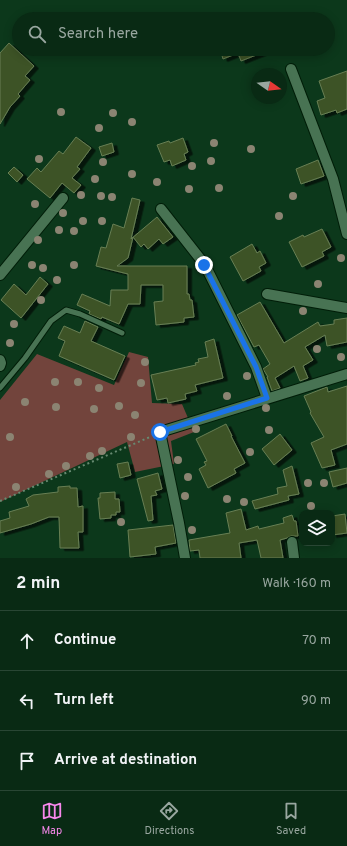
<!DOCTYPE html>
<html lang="en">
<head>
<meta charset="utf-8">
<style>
	body { margin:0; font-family:Overpass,sans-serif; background:#12321d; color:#f1f3f6 }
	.controls { position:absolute; right:12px; bottom:12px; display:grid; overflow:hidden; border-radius:8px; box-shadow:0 2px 10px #0003 }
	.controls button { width:36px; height:36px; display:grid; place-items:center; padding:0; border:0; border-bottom:1px solid #294634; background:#092a14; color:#f1f3f6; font:20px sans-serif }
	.compass { position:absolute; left:251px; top:68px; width:36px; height:36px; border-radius:50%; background:#092a14; box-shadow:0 2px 10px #0003; rotate:104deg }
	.stop { position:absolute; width:12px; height:12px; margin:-9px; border:3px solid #1a73e8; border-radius:50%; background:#fff }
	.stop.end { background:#1a73e8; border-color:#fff; box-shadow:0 1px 4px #0008 }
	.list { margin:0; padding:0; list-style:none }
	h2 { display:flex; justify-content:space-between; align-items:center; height:52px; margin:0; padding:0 16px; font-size:17px }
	h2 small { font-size:13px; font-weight:400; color:#99a7a0 }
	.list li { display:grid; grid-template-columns:26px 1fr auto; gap:12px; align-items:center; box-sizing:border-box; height:60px; padding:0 16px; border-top:1px solid #294634 }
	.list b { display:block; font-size:15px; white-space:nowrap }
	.list em { font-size:13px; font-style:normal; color:#99a7a0 }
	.icon { flex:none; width:22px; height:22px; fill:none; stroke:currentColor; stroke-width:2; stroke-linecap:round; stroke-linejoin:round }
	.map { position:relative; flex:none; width:347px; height:558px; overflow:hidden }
	.search { position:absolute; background:#092a14; box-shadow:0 2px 10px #0003; left:12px; right:12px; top:12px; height:44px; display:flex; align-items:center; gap:10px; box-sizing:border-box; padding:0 14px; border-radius:22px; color:#99a7a0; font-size:15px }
	.sheet { height:232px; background:#092a14 }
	nav { display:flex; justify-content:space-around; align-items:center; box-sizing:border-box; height:56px; border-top:1px solid #294634; background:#092a14; font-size:11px; color:#99a7a0 }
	nav a { display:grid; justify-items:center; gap:2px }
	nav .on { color:#f788ec }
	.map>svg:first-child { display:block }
	.green { fill:#72443c }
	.building { fill:#3c5228; stroke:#687f53; filter:url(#shadow) }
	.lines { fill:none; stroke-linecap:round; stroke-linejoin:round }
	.service-casing { stroke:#001d08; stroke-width:7 }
	.minor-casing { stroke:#001d08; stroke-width:12 }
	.path { stroke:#678a71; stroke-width:2; stroke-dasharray:2 3; stroke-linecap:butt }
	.service { stroke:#487353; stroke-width:5 }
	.minor { stroke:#487353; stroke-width:10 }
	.tree { fill:#8b8472 }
	.route { stroke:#1a73e8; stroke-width:5 }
</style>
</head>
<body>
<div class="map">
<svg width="347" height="558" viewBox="0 0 347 558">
	<defs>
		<filter id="shadow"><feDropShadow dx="4.5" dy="2.5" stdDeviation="0" flood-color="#0009"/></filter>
	</defs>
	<rect width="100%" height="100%" fill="#0c381b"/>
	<path class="green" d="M 129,352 L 148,357 L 152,403 L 182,404 L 194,432 L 171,441 L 174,464 L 135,472 L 127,442 L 0,502 L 0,400 L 37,354 L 114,385 Z"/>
	<path class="building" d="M 9,43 L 34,66 L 25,76 L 30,80 L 18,94 L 20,96 L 10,107 L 0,124 L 0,53 Z
		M 220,49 L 269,49 L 269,50 L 241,61 L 238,53 L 223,59 Z
		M 347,71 L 347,109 L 337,113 L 336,110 L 321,115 L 317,101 L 325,98 L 319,81 Z
		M 76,137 L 91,148 L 77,167 L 80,169 L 72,178 L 81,185 L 74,193 L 62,183 L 50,198 L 27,179 L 37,168 L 41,172 L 59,151 L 63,154 Z
		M 183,138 L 188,152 L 184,154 L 186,160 L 172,166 L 170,160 L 164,162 L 157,145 L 169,141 L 170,143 Z
		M 112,143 L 114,152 L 102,156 L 99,147 Z
		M 318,160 L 324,176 L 301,184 L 296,169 Z
		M 14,167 L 23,175 L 17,182 L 8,173 Z
		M 132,198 L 140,200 L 131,239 L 157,217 L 173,237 L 163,244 L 159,239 L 148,249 L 144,244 L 141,247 L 133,237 L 128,258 L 117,266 L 187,266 L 187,294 L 189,294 L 190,300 L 192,300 L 194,317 L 184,318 L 184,322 L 156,325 L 154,302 L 163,301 L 163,285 L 141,285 L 140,304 L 128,304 L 119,324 L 102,317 L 101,319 L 89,314 L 90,311 L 77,305 L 82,294 L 110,306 L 111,290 L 128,290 L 128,274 L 96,266 L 101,247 L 106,248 L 113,224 L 124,228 Z
		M 322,229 L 331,247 L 322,252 L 324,256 L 302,267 L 289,242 L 303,235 L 304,237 Z
		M 252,244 L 257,253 L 260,251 L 266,263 L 259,267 L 261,271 L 243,281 L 230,257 Z
		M 40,277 L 48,284 L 21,318 L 1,300 L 14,284 L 26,295 Z
		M 260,302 L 284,343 L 318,322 L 320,326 L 334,324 L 334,320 L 347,318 L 347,342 L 327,346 L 325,335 L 305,347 L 313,360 L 303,366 L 308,378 L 300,381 L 294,366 L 275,378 L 280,388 L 272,391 L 267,377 L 268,377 L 263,369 L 270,364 L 259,345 L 254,347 L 237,315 Z
		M 85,321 L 98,327 L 91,341 L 125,356 L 114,380 L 59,356 L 65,341 L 58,338 L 64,326 L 80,333 Z
		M 214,339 L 223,378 L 195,385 L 197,391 L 185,394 L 186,399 L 168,403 L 167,398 L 157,400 L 151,375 L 196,365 L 195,363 L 199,362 L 198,359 L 208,357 L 205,342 Z
		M 347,386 L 347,444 L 331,450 L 335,465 L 322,468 L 311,443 L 324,437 L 310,413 L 311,412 L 304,396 L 327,387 L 328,392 Z
		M 226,424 L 232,436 L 231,436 L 245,463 L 234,469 L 236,473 L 208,488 L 199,469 L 206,465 L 204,462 L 207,461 L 196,439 Z
		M 280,434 L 292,450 L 274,465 L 262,449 Z
		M 128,462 L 131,475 L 120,478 L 117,464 Z
		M 292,466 L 299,494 L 288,496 L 289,500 L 255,509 L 252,501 L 278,494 L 277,488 L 287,486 L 283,470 Z
		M 347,468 L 347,483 L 333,487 L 329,472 Z
		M 158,473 L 162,489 L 155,491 L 157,495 L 151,496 L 153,520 L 148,521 L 137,479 Z
		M 70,486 L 70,488 L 77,488 L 78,507 L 83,506 L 83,532 L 78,532 L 79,548 L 60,548 L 59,517 L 49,517 L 31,524 L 0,533 L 0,521 L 10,518 L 9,512 L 29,506 L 26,499 L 33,495 L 58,492 L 58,487 Z
		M 115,492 L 115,499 L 119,499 L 120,512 L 116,512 L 116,515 L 111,515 L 111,518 L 100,519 L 98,498 L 100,498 L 100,493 Z
		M 241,509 L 246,530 L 258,526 L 259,529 L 284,523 L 283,518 L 292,515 L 294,521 L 296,521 L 298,536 L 291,536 L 287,538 L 280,540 L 283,558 L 261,558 L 257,540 L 239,543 L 241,558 L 200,558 L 199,550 L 190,551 L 189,540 L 230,533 L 226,513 Z
		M 345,514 L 347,533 L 332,535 L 332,516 Z
		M 173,525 L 176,543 L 155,547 L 156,554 L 130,557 L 128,530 Z"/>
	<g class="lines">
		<g class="service-casing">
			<path id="service" d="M 0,388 L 25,358 L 51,321 L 66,310 L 80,314 L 122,333"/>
		</g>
		<g class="minor-casing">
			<path id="minor" d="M 291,69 L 333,179 L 347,234
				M 161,209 L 205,265 L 256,367 L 267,398
				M 0,275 L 63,198
				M 267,294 L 347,308
				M 0,360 L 1,363 L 0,366
				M 292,542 L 294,558
				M 185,558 L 179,523 L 160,432 L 347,374"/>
		</g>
		<path class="path" d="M 0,501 L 150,437"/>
		<use href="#service" class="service"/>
		<use href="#minor" class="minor"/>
	</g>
	<g class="tree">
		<circle cx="61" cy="112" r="4"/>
		<circle cx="113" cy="113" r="4"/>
		<circle cx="132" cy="122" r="4"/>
		<circle cx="99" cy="128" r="4"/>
		<circle cx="214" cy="143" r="4"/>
		<circle cx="251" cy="149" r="4"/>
		<circle cx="39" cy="159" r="4"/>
		<circle cx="211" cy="161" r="4"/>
		<circle cx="103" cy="162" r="4"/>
		<circle cx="192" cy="166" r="4"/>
		<circle cx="132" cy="174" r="4"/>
		<circle cx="95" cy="179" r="4"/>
		<circle cx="157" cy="182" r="4"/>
		<circle cx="219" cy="188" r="4"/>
		<circle cx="189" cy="189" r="4"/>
		<circle cx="81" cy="195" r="4"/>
		<circle cx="101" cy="196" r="4"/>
		<circle cx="293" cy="196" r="4"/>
		<circle cx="112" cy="197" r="4"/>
		<circle cx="35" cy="204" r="4"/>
		<circle cx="63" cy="213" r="4"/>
		<circle cx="279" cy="216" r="4"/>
		<circle cx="83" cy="221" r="4"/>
		<circle cx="102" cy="221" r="4"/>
		<circle cx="59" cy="230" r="4"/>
		<circle cx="74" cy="231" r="4"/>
		<circle cx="38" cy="240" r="4"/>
		<circle cx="341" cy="258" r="4"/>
		<circle cx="32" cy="265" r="4"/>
		<circle cx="74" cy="265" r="4"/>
		<circle cx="43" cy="268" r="4"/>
		<circle cx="57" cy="280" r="4"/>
		<circle cx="318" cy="284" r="4"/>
		<circle cx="41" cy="300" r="4"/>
		<circle cx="303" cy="311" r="4"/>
		<circle cx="14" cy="324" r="4"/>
		<circle cx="10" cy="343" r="4"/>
		<circle cx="317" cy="349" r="4"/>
		<circle cx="341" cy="357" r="4"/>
		<circle cx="145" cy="362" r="4"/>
		<circle cx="247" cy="376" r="4"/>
		<circle cx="55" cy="382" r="4"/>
		<circle cx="78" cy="382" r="4"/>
		<circle cx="141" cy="383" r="4"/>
		<circle cx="99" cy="388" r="4"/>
		<circle cx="227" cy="396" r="4"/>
		<circle cx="25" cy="402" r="4"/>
		<circle cx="119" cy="406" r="4"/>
		<circle cx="56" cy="407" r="4"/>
		<circle cx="266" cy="408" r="4"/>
		<circle cx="94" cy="409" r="4"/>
		<circle cx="135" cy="415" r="4"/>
		<circle cx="196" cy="429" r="4"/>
		<circle cx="269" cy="430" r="4"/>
		<circle cx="10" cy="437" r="4"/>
		<circle cx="131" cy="437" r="4"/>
		<circle cx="102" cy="451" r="4"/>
		<circle cx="250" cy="452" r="4"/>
		<circle cx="90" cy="456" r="4"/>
		<circle cx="178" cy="460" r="4"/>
		<circle cx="66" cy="466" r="4"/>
		<circle cx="49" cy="474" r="4"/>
		<circle cx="188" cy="477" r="4"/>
		<circle cx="308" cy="483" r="4"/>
		<circle cx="324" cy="483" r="4"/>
		<circle cx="16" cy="487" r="4"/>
		<circle cx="185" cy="496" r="4"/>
		<circle cx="227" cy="499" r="4"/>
		<circle cx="244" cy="502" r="4"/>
		<circle cx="311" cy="506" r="4"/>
		<circle cx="121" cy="522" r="4"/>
		<circle cx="192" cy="530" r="4"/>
	</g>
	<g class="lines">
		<path class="route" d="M 160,432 L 267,398 L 256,367 L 204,265"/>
	</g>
</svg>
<div class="controls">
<button><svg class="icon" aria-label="layers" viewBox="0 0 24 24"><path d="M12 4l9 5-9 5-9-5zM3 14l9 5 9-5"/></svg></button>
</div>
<svg class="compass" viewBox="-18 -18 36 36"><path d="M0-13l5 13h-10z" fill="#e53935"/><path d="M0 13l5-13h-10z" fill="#99a7a0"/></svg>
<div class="stop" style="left:160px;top:432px"></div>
<div class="stop end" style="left:204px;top:265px"></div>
<div class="search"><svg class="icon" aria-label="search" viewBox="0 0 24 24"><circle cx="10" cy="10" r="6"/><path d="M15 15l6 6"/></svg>Search here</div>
</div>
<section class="sheet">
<h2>2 min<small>Walk · 160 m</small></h2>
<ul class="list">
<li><svg class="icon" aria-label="ahead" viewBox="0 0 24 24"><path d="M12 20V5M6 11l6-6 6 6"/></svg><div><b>Continue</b></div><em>70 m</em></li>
<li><svg class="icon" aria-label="left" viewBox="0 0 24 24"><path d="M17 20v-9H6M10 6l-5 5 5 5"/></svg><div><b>Turn left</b></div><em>90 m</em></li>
<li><svg class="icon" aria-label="arrive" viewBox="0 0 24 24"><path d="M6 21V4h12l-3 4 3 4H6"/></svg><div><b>Arrive at destination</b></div></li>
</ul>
</section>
<nav>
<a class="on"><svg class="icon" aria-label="map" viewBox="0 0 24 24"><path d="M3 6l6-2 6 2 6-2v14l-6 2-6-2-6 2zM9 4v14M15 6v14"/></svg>Map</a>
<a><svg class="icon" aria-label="directions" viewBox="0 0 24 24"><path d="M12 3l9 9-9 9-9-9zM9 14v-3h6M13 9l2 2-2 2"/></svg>Directions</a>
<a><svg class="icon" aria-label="saved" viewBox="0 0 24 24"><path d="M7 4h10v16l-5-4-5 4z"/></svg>Saved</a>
</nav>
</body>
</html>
